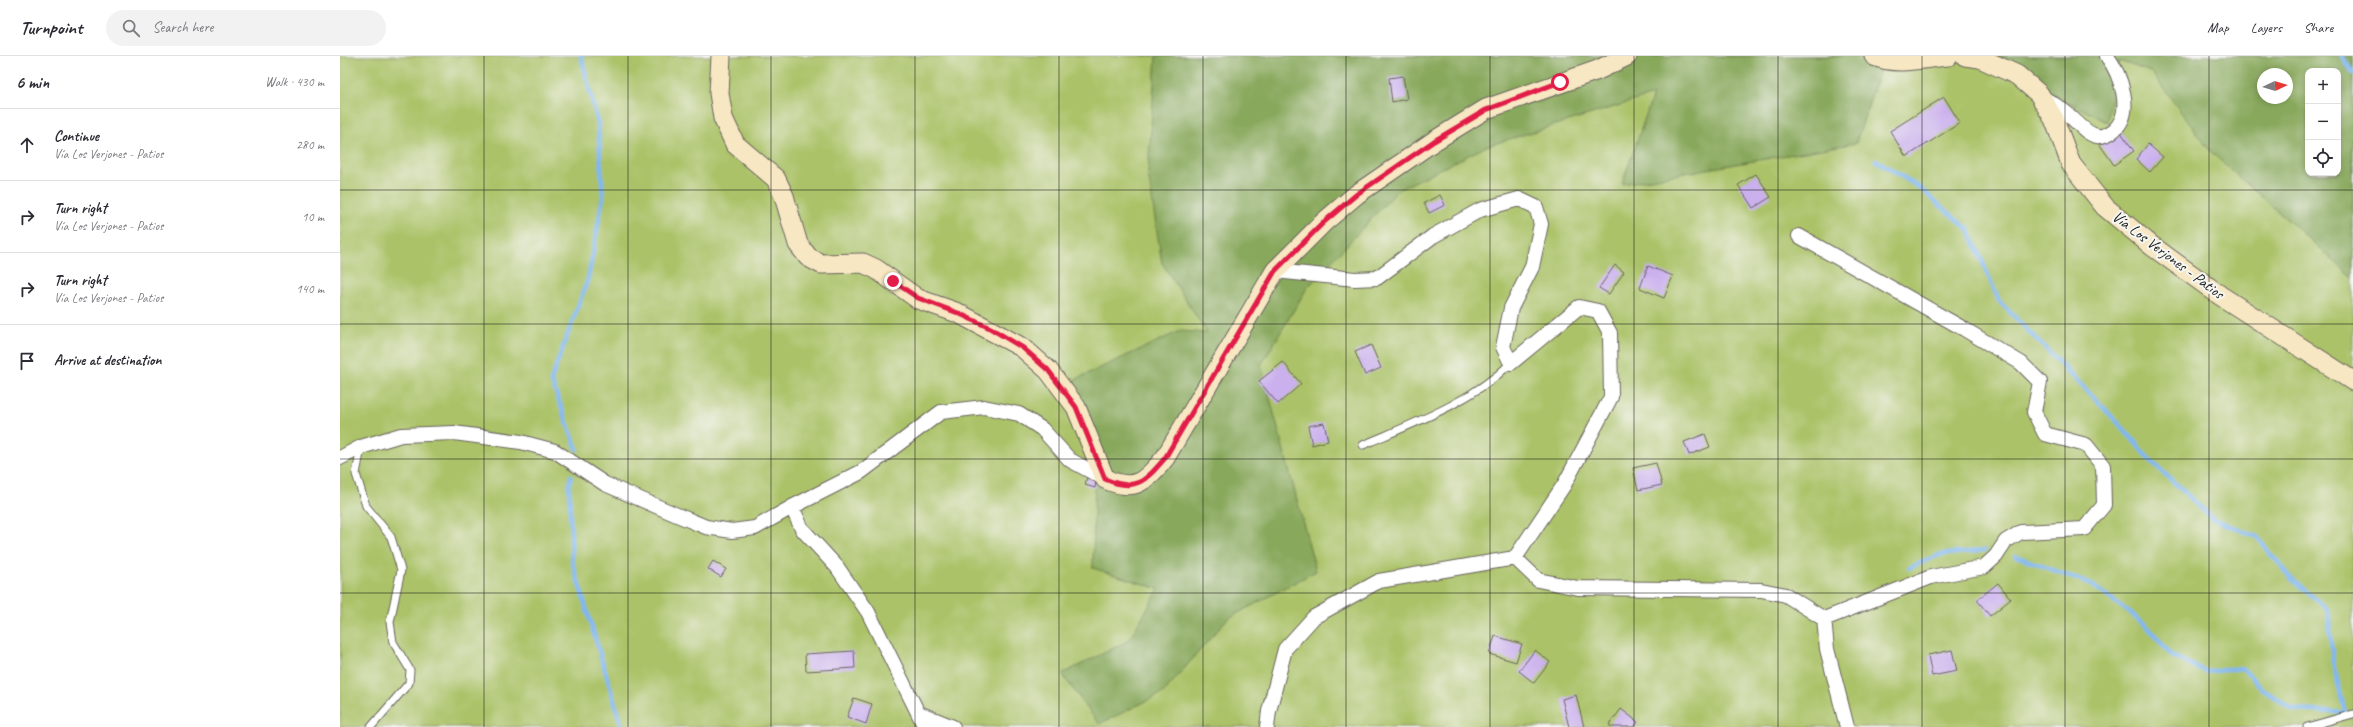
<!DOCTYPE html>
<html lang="en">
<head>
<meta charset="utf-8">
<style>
	body { margin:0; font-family:Caveat,sans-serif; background:#f2f2f3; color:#2b2b33 }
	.controls { position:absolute; right:12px; top:12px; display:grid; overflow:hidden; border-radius:8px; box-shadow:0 2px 6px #0003 }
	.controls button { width:36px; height:36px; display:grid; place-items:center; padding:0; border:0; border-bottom:1px solid #e1e1e2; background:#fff; color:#2b2b33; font:20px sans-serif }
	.compass { position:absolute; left:1917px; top:12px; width:36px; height:36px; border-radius:50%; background:#fff; box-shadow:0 2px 6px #0003; rotate:86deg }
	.stop { position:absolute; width:12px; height:12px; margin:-9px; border:3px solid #e11d48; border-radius:50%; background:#fff }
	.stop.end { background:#e11d48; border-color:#fff; box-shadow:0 1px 4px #0008 }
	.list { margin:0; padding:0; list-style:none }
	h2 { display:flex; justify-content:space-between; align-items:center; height:52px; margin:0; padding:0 16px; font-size:17px }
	h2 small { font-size:13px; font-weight:400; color:#7c7c81 }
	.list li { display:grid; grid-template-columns:26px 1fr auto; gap:12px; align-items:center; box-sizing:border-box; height:72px; padding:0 16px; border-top:1px solid #e1e1e2 }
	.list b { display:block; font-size:15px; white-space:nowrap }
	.list p { margin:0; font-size:13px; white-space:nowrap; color:#7c7c81 }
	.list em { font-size:13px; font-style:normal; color:#7c7c81 }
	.icon { flex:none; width:22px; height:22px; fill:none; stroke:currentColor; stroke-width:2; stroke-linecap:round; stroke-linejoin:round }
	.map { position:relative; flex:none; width:2013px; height:671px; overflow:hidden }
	header { display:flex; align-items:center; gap:24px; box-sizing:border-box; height:56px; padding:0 20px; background:#fff; border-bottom:1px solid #e1e1e2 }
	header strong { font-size:19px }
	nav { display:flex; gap:22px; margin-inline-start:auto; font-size:14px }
	.search { width:280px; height:36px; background:#f2f2f3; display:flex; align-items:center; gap:10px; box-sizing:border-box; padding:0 14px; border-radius:22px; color:#7c7c81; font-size:15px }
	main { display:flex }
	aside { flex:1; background:#fff }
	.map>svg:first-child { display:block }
	.green { fill:#abc267; stroke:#646f42; fill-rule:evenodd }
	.forest { fill:#88a85c; stroke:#52623c; fill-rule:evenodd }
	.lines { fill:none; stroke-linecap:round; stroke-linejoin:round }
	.stream { stroke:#80b7f0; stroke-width:4.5 }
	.building { fill:#cbb0ee }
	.lane-casing { stroke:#68635d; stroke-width:9 }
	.street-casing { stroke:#68635d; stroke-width:16 }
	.secondary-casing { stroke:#68635d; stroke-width:21 }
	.lane { stroke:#fff; stroke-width:7 }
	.street { stroke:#fff; stroke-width:14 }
	.secondary { stroke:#f7e8c3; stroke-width:19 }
	.route { stroke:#e11d48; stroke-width:5 }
	.grid { fill:none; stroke:#1c1c1c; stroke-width:1; stroke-opacity:0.55 }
	.labels { text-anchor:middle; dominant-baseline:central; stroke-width:4; stroke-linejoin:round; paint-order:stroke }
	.street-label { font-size:16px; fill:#1c1c1c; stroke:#f6f6f2 }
</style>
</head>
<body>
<header>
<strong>Turnpoint</strong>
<div class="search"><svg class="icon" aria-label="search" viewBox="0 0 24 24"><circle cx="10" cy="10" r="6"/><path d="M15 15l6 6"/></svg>Search here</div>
<nav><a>Map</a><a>Layers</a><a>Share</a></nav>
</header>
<main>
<aside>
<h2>6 min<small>Walk · 430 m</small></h2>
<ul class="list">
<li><svg class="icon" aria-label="ahead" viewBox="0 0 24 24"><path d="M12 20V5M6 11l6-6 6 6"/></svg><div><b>Continue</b><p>Vía Los Verjones - Patios</p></div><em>280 m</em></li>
<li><svg class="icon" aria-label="right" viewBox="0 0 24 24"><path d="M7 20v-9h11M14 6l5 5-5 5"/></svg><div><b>Turn right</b><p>Vía Los Verjones - Patios</p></div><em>10 m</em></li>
<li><svg class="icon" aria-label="right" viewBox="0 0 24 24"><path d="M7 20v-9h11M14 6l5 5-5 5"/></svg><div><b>Turn right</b><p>Vía Los Verjones - Patios</p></div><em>140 m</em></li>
<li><svg class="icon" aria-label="arrive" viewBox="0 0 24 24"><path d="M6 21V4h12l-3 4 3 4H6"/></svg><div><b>Arrive at destination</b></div></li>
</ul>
</aside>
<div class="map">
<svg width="2013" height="671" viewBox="0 0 2013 671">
	<rect width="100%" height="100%" fill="#f6f6f2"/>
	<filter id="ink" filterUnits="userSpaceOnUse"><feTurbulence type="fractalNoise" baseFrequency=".025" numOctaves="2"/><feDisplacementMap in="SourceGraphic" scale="8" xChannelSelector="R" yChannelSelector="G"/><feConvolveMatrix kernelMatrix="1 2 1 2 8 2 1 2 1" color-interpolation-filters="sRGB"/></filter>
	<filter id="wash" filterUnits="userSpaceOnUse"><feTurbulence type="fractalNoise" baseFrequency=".012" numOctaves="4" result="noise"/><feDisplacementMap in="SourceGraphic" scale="16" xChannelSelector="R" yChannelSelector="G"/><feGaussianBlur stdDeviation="0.9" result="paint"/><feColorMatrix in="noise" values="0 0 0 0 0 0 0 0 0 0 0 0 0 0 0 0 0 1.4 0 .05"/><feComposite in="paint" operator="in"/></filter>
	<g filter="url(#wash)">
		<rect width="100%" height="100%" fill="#f5e7d6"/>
		<path class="green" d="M 0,0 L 2013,0 L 2013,671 L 0,671 ZM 1968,15 L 1998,15 L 1998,117 L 1968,117 ZM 1923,18 L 1947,18 L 1947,42 L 1923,42 Z"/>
		<path class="forest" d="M 816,0 L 1608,0 L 1543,4 L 1516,87 L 1282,128 L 1313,39 L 1147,90 L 1058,134 L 967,232 L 921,309 L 976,515 L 887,563 L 823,637 L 759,668 L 722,618 L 788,585 L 819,533 L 753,512 L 755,413 L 734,324 L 840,275 L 867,277 L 822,207 L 808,117 Z
			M 1625,0 L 2013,0 L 2013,222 L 1871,96 L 1811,16 L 1779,5 L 1767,66 L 1677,19 ZM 1968,15 L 1998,15 L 1998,117 L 1968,117 ZM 1923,18 L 1947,18 L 1947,42 L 1923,42 Z"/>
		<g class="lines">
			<path class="stream" d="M 2002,0 L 2013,17
				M 1536,104 L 1580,132 L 1629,174 L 1659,245 L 1785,374 L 1807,401 L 1873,463 L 1917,481 L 1954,525 L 1988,554 L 1993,607 L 2005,656
				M 237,393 L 211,324 L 248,223 L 263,141 L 258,68 L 241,0
				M 231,420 L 229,431 L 232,505 L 282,671
				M 1676,500 L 1752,529 L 1806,569 L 1832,600 L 1867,616 L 1902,612 L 1925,635 L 1954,654 L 2008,657
				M 1569,512 L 1599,499 L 1645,494"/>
		</g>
		<g id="blocks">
			<path class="building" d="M 1063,20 L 1067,43 L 1052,46 L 1049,22 Z
				M 1604,41 L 1620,67 L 1566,101 L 1550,75 Z
				M 1778,72 L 1794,95 L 1774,109 L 1758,86 Z
				M 1808,88 L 1823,101 L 1810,116 L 1796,103 Z
				M 1416,118 L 1431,141 L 1413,152 L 1398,129 Z
				M 1100,139 L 1105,149 L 1089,157 L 1084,147 Z
				M 1275,209 L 1284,216 L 1269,238 L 1259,232 Z
				M 1308,210 L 1333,220 L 1324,242 L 1300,232 Z
				M 1031,289 L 1041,312 L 1025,319 L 1015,296 Z
				M 943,306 L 961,328 L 938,348 L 919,325 Z
				M 984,367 L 988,385 L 972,389 L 968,370 Z
				M 1365,378 L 1370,391 L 1349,399 L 1344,386 Z
				M 1316,407 L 1322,429 L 1298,434 L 1293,412 Z
				M 747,421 L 756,423 L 755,432 L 745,429 Z
				M 373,505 L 386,513 L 381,521 L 368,513 Z
				M 1658,527 L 1671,543 L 1650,560 L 1637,544 Z
				M 1155,580 L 1182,588 L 1176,606 L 1149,598 Z
				M 1195,594 L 1210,606 L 1194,627 L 1179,615 Z
				M 1612,594 L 1617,615 L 1592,620 L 1588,599 Z
				M 514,595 L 515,612 L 466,615 L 465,598 Z
				M 1236,639 L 1244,671 L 1229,671 L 1222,643 Z
				M 514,642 L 532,648 L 526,668 L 507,661 Z
				M 1281,653 L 1298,666 L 1294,671 L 1271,671 L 1269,669 Z"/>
		</g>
	</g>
	<g filter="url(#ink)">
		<use href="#blocks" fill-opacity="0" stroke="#68635d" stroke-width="1"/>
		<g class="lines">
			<g class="lane-casing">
				<path id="lane" d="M 1023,389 C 1074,367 1130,347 1171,307
					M 21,392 L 16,418 L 26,450 L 51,481 L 61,514 L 50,566 L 53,586 L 70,614 L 69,627 L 31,671
					M 1967,671 L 2013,658"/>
			</g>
			<g class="street-casing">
				<path id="street" d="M 1702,41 C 1710,46 1718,50 1725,56 C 1735,63 1745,78 1757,80 C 1763,81 1770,77 1774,74 C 1795,56 1780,18 1767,0
					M 1459,180 L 1624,273 L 1681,307 L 1700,326 L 1694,356 L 1705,378 L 1746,389 L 1763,410 L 1764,449 L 1744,473 L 1681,476 L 1666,485 L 1656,500 L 1644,511 L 1591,521 L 1484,563
					M 0,402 L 21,391 L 61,379 L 114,377 L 181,386 L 215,395 L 265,428 L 337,459 L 366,471 L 392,475 L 415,472 L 452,451 L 521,416 L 601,356 L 644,351 L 679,358 L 702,373 L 730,404 L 765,423
					M 452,451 L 462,473 L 497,511 L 528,556 L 585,671
					M 1175,502 L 1198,524 L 1238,532 L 1421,534 L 1446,539 L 1484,563
					M 1484,563 L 1487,593 L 1507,671
					M 581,658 L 613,671
					M 927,671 L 929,655 L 945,593 L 974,561 L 1039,525 L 1175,502 L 1224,429 L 1271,341 L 1270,277 L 1258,255 L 1239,251 L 1171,307 L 1163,291 L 1171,252 L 1192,211 L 1201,168 L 1196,151 L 1179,143 L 1140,154 L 1093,180 L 1037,222 L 1015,223 L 935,215"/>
			</g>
			<g class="secondary-casing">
				<path id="secondary" d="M 381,0 L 379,37 L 383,62 L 395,88 L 436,123 L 444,140 L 458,188 L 468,201 L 481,208 L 523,207 L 536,213 L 578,243 L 618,257 L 683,292 L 708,314 L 736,351 L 765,423 C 796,437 806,424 825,402 L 935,215 L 984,166 L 1017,138 L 1094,85 L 1146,53 L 1258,14 L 1287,0
					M 1534,0 C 1557,10 1584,2 1608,0
					M 1625,0 L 1640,2 L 1677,19 L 1699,38 L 1714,63 L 1731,108 L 1765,151 L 1812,190 L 1881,240 L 2013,325"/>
			</g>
			<use href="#lane" class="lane"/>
			<use href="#street" class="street"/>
			<use href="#secondary" class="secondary"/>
		</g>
	</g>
	<g class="lines" filter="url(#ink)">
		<path class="route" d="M 553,225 L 578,242 L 618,257 L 650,272 L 683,292 L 708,314 L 736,351 L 765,423 C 796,437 806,424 825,402 L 935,215 L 984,166 L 1017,138 L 1094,85 L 1146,54 L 1220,26"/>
	</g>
	<path class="grid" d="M 144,0 L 144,671M 288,0 L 288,671M 431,0 L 431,671M 575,0 L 575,671M 719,0 L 719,671M 863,0 L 863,671M 1006,0 L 1006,671M 1150,0 L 1150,671M 1294,0 L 1294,671M 1438,0 L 1438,671M 1582,0 L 1582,671M 1725,0 L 1725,671M 1869,0 L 1869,671M 0,134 L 2013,134M 0,268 L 2013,268M 0,403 L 2013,403M 0,537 L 2013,537"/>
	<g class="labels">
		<g class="street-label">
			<text transform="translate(1828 199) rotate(37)">Vía Los Verjones - Patios</text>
		</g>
	</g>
</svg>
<div class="controls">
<button>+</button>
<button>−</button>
<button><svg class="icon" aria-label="locate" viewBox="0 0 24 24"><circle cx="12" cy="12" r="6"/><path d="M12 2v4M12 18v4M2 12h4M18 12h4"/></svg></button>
</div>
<svg class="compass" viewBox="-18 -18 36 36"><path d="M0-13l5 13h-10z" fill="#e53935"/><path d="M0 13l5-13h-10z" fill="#7c7c81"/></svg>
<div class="stop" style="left:1220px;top:26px"></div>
<div class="stop end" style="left:553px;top:225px"></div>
</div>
</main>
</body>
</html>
